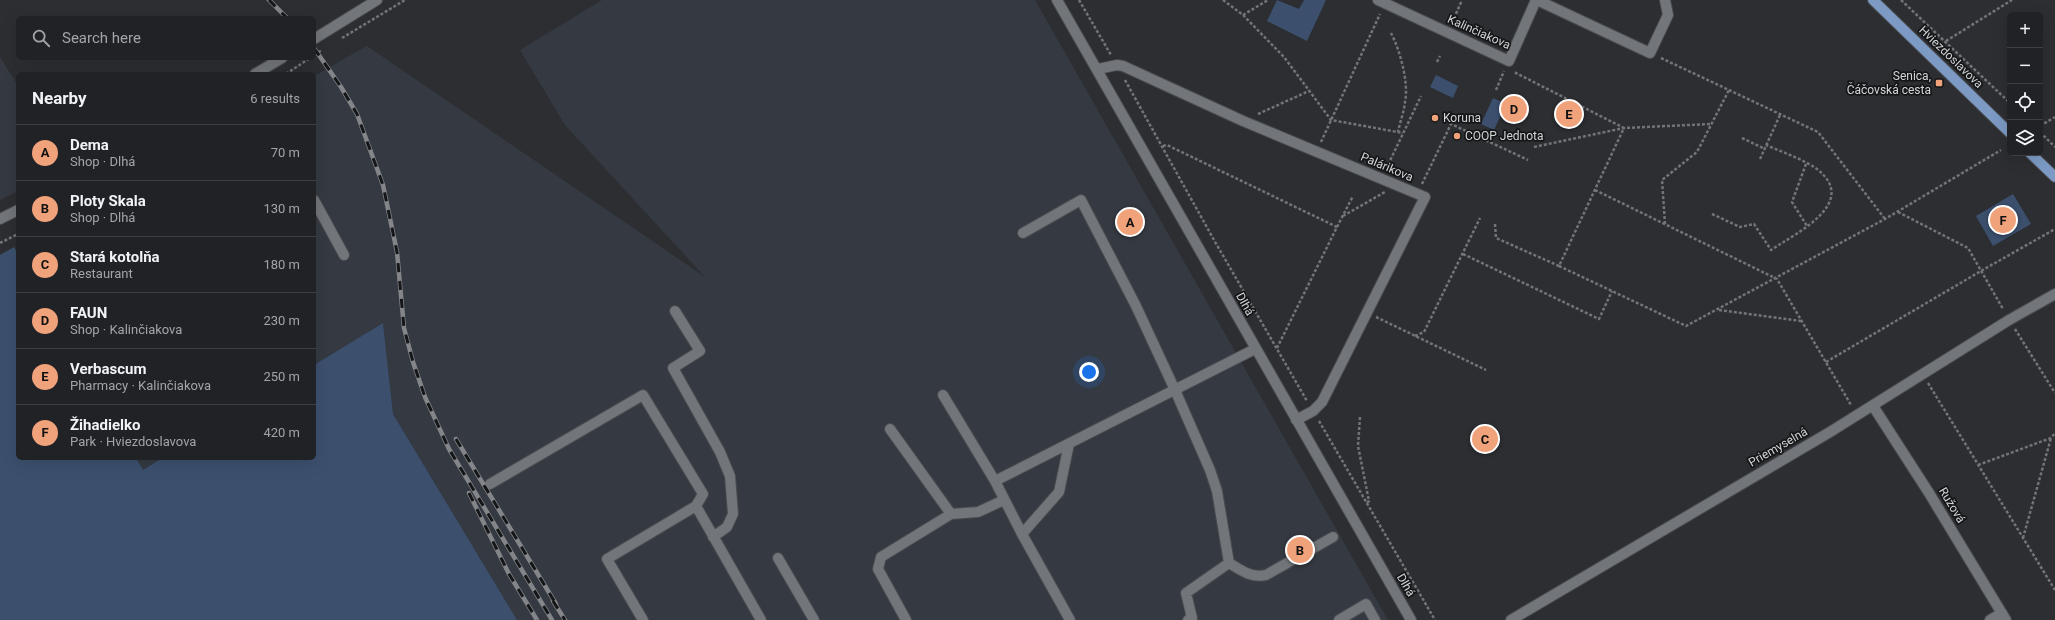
<!DOCTYPE html>
<html lang="en">
<head>
<meta charset="utf-8">
<style>
	body { margin:0; font-family:Roboto,sans-serif; background:#292a2e; color:#f1f3f6 }
	.controls { position:absolute; right:12px; top:12px; display:grid; overflow:hidden; border-radius:6px; box-shadow:0 4px 16px #0002 }
	.controls button { width:36px; height:36px; display:grid; place-items:center; padding:0; border:0; border-bottom:1px solid #3e3f43; background:#212226; color:#f1f3f6; font:20px sans-serif }
	.you { position:absolute; left:1089px; top:372px; width:14px; height:14px; margin:-10px; border:3px solid #fff; border-radius:50%; background:#1a73e8; box-shadow:0 0 0 6px #1a73e833 }
	.badge { display:grid; place-items:center; width:26px; height:26px; border-radius:50%; background:#f0a27a; color:#111; font-size:13px; font-weight:700 }
	.pin { position:absolute; translate:-50% -50%; border:2px solid #fff; box-shadow:0 1px 4px #0006 }
	.list { margin:0; padding:0; list-style:none }
	h2 { display:flex; justify-content:space-between; align-items:center; height:52px; margin:0; padding:0 16px; font-size:17px }
	h2 small { font-size:13px; font-weight:400; color:#a2a4a7 }
	.list li { display:grid; grid-template-columns:26px 1fr auto; gap:12px; align-items:center; box-sizing:border-box; height:56px; padding:0 16px; border-top:1px solid #3e3f43 }
	.list b { display:block; font-size:15px; white-space:nowrap }
	.list p { margin:0; font-size:13px; white-space:nowrap; color:#a2a4a7 }
	.list em { font-size:13px; font-style:normal; color:#a2a4a7 }
	.icon { flex:none; width:22px; height:22px; fill:none; stroke:currentColor; stroke-width:2; stroke-linecap:round; stroke-linejoin:round }
	.map { position:relative; flex:none; width:2055px; height:620px; overflow:hidden }
	.search { position:absolute; background:#212226; box-shadow:0 4px 16px #0002; left:16px; top:16px; width:300px; height:44px; display:flex; align-items:center; gap:10px; box-sizing:border-box; padding:0 14px; border-radius:6px; color:#a2a4a7; font-size:15px }
	.panel { position:absolute; background:#212226; box-shadow:0 4px 16px #0002; left:16px; top:72px; width:300px; height:388px; border-radius:6px }
	.map>svg:first-child { display:block }
	.built { fill:#353a42 }
	.green { fill:#3c506e }
	.lines { fill:none; stroke-linecap:round; stroke-linejoin:round }
	.minor-casing { stroke:#494b4f; stroke-width:12 }
	.major-casing { stroke:#494b4f; stroke-width:12 }
	.path { stroke:#727477; stroke-width:2.5; stroke-dasharray:3 2; stroke-linecap:butt }
	.minor { stroke:#727579; stroke-width:10 }
	.major { stroke:#7c9ac4; stroke-width:10 }
	.rail-casing { stroke:#838588; stroke-width:4.5 }
	.rail { stroke:#151618; stroke-width:3; stroke-dasharray:9; stroke-linecap:butt }
	.poi-dot { fill:#f0a27a; stroke:#151618; stroke-width:1.5 }
	.labels { text-anchor:middle; dominant-baseline:central; stroke-width:3.5; stroke-linejoin:round; paint-order:stroke }
	.street-label { font-size:12px; fill:#d3d5d7; stroke:#151618 }
	.poi-label { font-size:12px; fill:#d3d5d7; stroke:#151618; text-anchor:start }
</style>
</head>
<body>
<div class="map">
<svg width="2055" height="620" viewBox="0 0 2055 620">
	<rect width="100%" height="100%" fill="#2c2e32"/>
	<path class="built" d="M 602,0 L 1035,0 L 1388,620 L 517,620 L 393,414 L 383,323 L 314,365 L 314,76 L 367,46 L 705,277 L 565,125 L 520,50 Z
		M 0,57 L 18,86 L 18,191 L 0,200 Z
		M 136,458 L 162,458 L 143,470 Z"/>
	<path class="green" d="M 1277,0 L 1299,9 L 1304,0 L 1326,0 L 1307,41 L 1267,21 Z
		M 1436,75 L 1458,86 L 1453,98 L 1430,87 Z
		M 1493,98 L 1506,104 L 1494,130 L 1481,124 Z
		M 2013,194 L 2031,224 L 1993,246 L 1976,216 Z
		M 14,247 L 18,254 L 18,458 L 136,458 L 143,470 L 162,458 L 314,458 L 314,365 L 383,323 L 393,414 L 517,620 L 0,620 L 0,255 Z"/>
	<g class="lines">
		<g class="minor-casing">
			<path id="minor" d="M 1057,0 L 1411,620
				M 1378,0 L 1509,61 L 1536,0
				M 1537,0 L 1650,53 L 1668,15 L 1665,0
				M 314,39 L 377,0
				M 1098,69 L 1117,65 L 1123,66 L 1243,121 L 1425,197 L 1322,402 L 1313,411 L 1296,420
				M 255,74 L 282,58
				M 314,200 L 344,255
				M 0,219 L 18,210
				M 1023,233 L 1081,200 L 1136,306 L 1175,390 L 1210,470 L 1217,491 L 1229,563 L 1186,593 L 1192,618 L 1188,620
				M 675,311 L 700,351 L 673,368 L 720,452 L 730,476 L 733,514 L 727,527 L 713,537
				M 943,395 L 995,481 L 1255,349
				M 1873,406 L 1929,493 L 2006,620
				M 890,429 L 951,514
				M 995,481 L 1022,534 L 1070,620
				M 490,484 L 643,395 L 703,494 L 696,506 L 607,559 L 643,620
				M 696,506 L 761,620
				M 1022,534 L 1059,492 L 1069,444
				M 778,558 L 814,620
				M 1229,563 C 1242,571 1251,578 1266,575 L 1333,537
				M 906,620 L 878,569 L 881,557 L 951,514 L 978,512 L 1004,500
				M 1339,620 L 1366,604 L 1375,620
				M 1511,620 L 1830,432 L 2009,320 L 2055,294
				M 1990,620 L 2002,613"/>
		</g>
		<g class="major-casing">
			<path id="major" d="M 1873,0 L 2010,133
				M 2030,153 L 2055,177"/>
		</g>
		<path class="path" d="M 1079,0 L 1111,55
			M 1223,0 L 1243,15 L 1284,57 L 1331,120 L 1403,133
			M 1901,0 L 2010,103
			M 1243,15 L 1268,0
			M 1452,23 L 1462,0
			M 1391,33 C 1400,50 1409,83 1405,102 C 1404,112 1400,122 1398,132
			M 342,38 L 405,0
			M 1946,41 L 2012,0
			M 314,55 L 322,50
			M 1661,58 L 1818,132 L 1885,219
			M 1437,62 L 1440,56
			M 286,74 L 310,58
			M 1125,80 L 1214,240 L 1307,401
			M 1496,90 L 1504,71
			M 1258,114 L 1309,91
			M 2040,126 L 2055,117
			M 2040,132 L 2055,147
			M 1742,138 L 1765,149
			M 1321,142 L 1380,14
			M 1163,146 L 1167,145 L 1337,227 L 1277,348
			M 1534,147 L 1624,128 L 1711,124
			M 1760,159 L 1780,115
			M 1806,164 L 1792,202 L 1807,226
			M 1386,169 L 1421,96
			M 1422,184 L 1451,124 L 1528,160
			M 1595,190 L 1777,279 L 1851,405
			M 1898,212 L 1968,248 L 2003,309
			M 1712,214 L 1740,227 L 1754,224 L 1771,250 C 1796,233 1860,203 1817,169 C 1803,159 1782,152 1766,145
			M 1343,216 L 1385,192
			M 1495,224 L 1496,238 L 1559,266 L 1624,128 L 1514,72
			M 1665,224 L 1662,180 L 1697,152 L 1729,90
			M 1337,227 L 1353,196
			M 0,243 L 18,234
			M 1463,254 L 1599,319 L 1612,291
			M 1559,266 L 1686,326 L 1885,219 L 2001,150
			M 1719,310 L 1801,321
			M 1376,317 L 1486,370
			M 2015,329 L 2055,393
			M 1415,336 L 1424,332 L 1480,218
			M 1826,362 L 1981,271 L 2055,229
			M 1928,383 L 2055,590
			M 1360,417 L 1358,446 L 1369,501 L 1367,503
			M 1319,421 L 1435,620
			M 1978,465 L 2051,438 L 2055,433
			M 2023,538 L 2051,438"/>
		<use href="#minor" class="minor"/>
		<use href="#major" class="major"/>
		<g class="rail-casing">
			<path id="rail" d="M 269,0 L 287,18
				M 314,48 L 341,87 L 357,114 L 383,185 L 397,252 L 404,328 L 413,362 L 425,397 L 449,449 L 552,620
				M 456,439 L 556,604
				M 469,493 L 509,574 L 537,620
				M 553,601 L 565,620"/>
		</g>
		<use href="#rail" class="rail"/>
	</g>
	<g class="poi-dot">
		<rect x="1935" y="79" width="8" height="8" rx="2"/>
		<circle cx="1435" cy="118" r="4"/>
		<circle cx="1457" cy="136" r="4"/>
	</g>
	<g class="labels">
		<g class="street-label">
			<text transform="translate(1479 32) rotate(24)">Kalinčiakova</text>
			<text transform="translate(1951 57) rotate(44)">Hviezdoslavova</text>
			<text transform="translate(1387 167) rotate(23)">Palárikova</text>
			<text transform="translate(1245 304) rotate(61)">Dlhá</text>
			<text transform="translate(1778 447) rotate(-30)">Priemyselná</text>
			<text transform="translate(1952 505) rotate(59)">Ružová</text>
			<text transform="translate(1406 585) rotate(60)">Dlhá</text>
		</g>
		<g class="poi-label">
			<text x="1931" y="76" text-anchor="end">Senica,<tspan x="1931" dy="14">Čáčovská cesta</tspan></text>
			<text x="1443" y="118">Koruna</text>
			<text x="1465" y="136">COOP Jednota</text>
		</g>
	</g>
</svg>
<div class="controls">
<button>+</button>
<button>−</button>
<button><svg class="icon" aria-label="locate" viewBox="0 0 24 24"><circle cx="12" cy="12" r="6"/><path d="M12 2v4M12 18v4M2 12h4M18 12h4"/></svg></button>
<button><svg class="icon" aria-label="layers" viewBox="0 0 24 24"><path d="M12 4l9 5-9 5-9-5zM3 14l9 5 9-5"/></svg></button>
</div>
<div class="you"></div>
<div class="pin badge" style="left:1130px;top:222px">A</div>
<div class="pin badge" style="left:1300px;top:550px">B</div>
<div class="pin badge" style="left:1485px;top:439px">C</div>
<div class="pin badge" style="left:1514px;top:109px">D</div>
<div class="pin badge" style="left:1569px;top:114px">E</div>
<div class="pin badge" style="left:2003px;top:220px">F</div>
<div class="search"><svg class="icon" aria-label="search" viewBox="0 0 24 24"><circle cx="10" cy="10" r="6"/><path d="M15 15l6 6"/></svg>Search here</div>
<section class="panel">
<h2>Nearby<small>6 results</small></h2>
<ul class="list">
<li><span class="badge">A</span><div><b>Dema</b><p>Shop · Dlhá</p></div><em>70 m</em></li>
<li><span class="badge">B</span><div><b>Ploty Skala</b><p>Shop · Dlhá</p></div><em>130 m</em></li>
<li><span class="badge">C</span><div><b>Stará kotolňa</b><p>Restaurant</p></div><em>180 m</em></li>
<li><span class="badge">D</span><div><b>FAUN</b><p>Shop · Kalinčiakova</p></div><em>230 m</em></li>
<li><span class="badge">E</span><div><b>Verbascum</b><p>Pharmacy · Kalinčiakova</p></div><em>250 m</em></li>
<li><span class="badge">F</span><div><b>Žihadielko</b><p>Park · Hviezdoslavova</p></div><em>420 m</em></li>
</ul>
</section>
</div>
</body>
</html>
